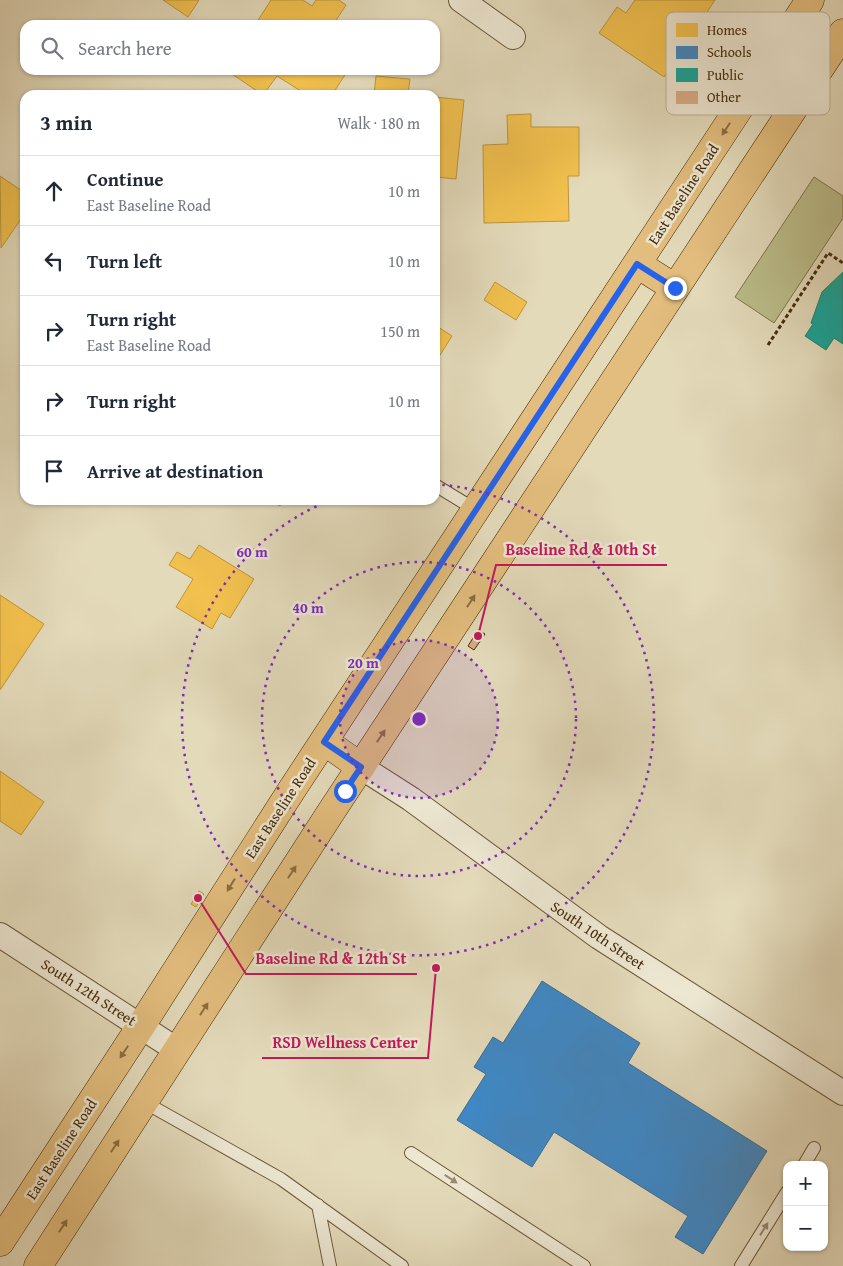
<!DOCTYPE html>
<html lang="en">
<head>
<meta charset="utf-8">
<style>
	body { margin:0; font-family:"Gentium Book Plus",serif; background:#f2f2f3; color:#1f2937 }
	.controls { position:absolute; right:15px; bottom:15px; display:grid; overflow:hidden; border-radius:10px; box-shadow:0 1px 4px #0004 }
	.controls button { width:45px; height:45px; display:grid; place-items:center; padding:0; border:0; border-bottom:1px solid #e0e1e3; background:#fff; color:#1f2937; font:25px sans-serif }
	.stop { position:absolute; width:15px; height:15px; margin:-11px; border:4px solid #2563eb; border-radius:50%; background:#fff }
	.stop.end { background:#2563eb; border-color:#fff; box-shadow:0 1px 5px #0008 }
	.list { margin:0; padding:0; list-style:none }
	h2 { display:flex; justify-content:space-between; align-items:center; height:65px; margin:0; padding:0 20px; font-size:21px }
	h2 small { font-size:16px; font-weight:400; color:#747a83 }
	.list li { display:grid; grid-template-columns:32px 1fr auto; gap:15px; align-items:center; box-sizing:border-box; height:70px; padding:0 20px; border-top:1px solid #e0e1e3 }
	.list b { display:block; font-size:19px; white-space:nowrap }
	.list p { margin:0; font-size:16px; white-space:nowrap; color:#747a83 }
	.list em { font-size:16px; font-style:normal; color:#747a83 }
	.icon { flex:none; width:28px; height:28px; fill:none; stroke:currentColor; stroke-width:2; stroke-linecap:round; stroke-linejoin:round }
	.map { position:relative; flex:none; width:843px; height:1266px; overflow:hidden }
	.search { position:absolute; background:#fff; box-shadow:0 1px 4px #0004; left:20px; top:20px; width:420px; height:55px; display:flex; align-items:center; gap:12px; box-sizing:border-box; padding:0 18px; border-radius:15px; color:#747a83; font-size:19px }
	.panel { position:absolute; background:#fff; box-shadow:0 1px 4px #0004; left:20px; top:90px; width:420px; height:415px; border-radius:15px }
	.map>svg:first-child { display:block }
	.green { fill:#bbbd8a; stroke:#80744a }
	.homes { fill:#f2c14e; stroke:#be943a }
	.schools { fill:#3f88c5; stroke:#416c8d }
	.public { fill:#17a398; stroke:#257f6e }
	.building { fill:#d8ab86; stroke:#452b0b }
	.lines { fill:none; stroke-linecap:round; stroke-linejoin:round }
	.lane-casing { stroke:#6c5737; stroke-width:14 }
	.street-casing { stroke:#6c5737; stroke-width:26 }
	.primary-casing { stroke:#452b0b; stroke-width:29 }
	.path { stroke:#452b0b; stroke-width:3; stroke-dasharray:4 2.5; stroke-linecap:butt }
	.lane { stroke:#ede7d2; stroke-width:12 }
	.street { stroke:#ede7d2; stroke-width:24 }
	.primary { stroke:#e2bd7d; stroke-width:28 }
	.oneway { fill:#8c6d3e }
	.oneway2 { fill:#99896e }
	.route { stroke:#2563eb; stroke-width:6 }
	.ring { fill:none; stroke:#7b2cbf; stroke-width:2.5; stroke-dasharray:2.5 5 }
	.labels { text-anchor:middle; dominant-baseline:central; stroke-width:5; stroke-linejoin:round; paint-order:stroke }
	.street-label { font-size:15px; fill:#452b0b; stroke:#ede7d2 }
	.key { fill:#ede7d2; stroke:#bbaf96; stroke-width:1 }
	.key-label { font-size:14px; fill:#452b0b }
	.centre { fill:#7b2cbf; stroke:#ede7d2; stroke-width:2.5 }
	.ring-label { font-size:15px; text-anchor:middle; font-weight:bold; fill:#7b2cbf; stroke:#ede7d2; stroke-width:5; stroke-linejoin:round; paint-order:stroke }
	.leader { fill:none; stroke:#c2185b; stroke-width:2 }
	.callout-dot { fill:#c2185b; stroke:#ede7d2; stroke-width:2 }
	.callout-label { font-size:16px; text-anchor:middle; font-weight:bold; fill:#c2185b; stroke:#ede7d2; stroke-width:5; stroke-linejoin:round; paint-order:stroke }
</style>
</head>
<body>
<div class="map">
<svg width="843" height="1266" viewBox="0 0 843 1266">
	<rect width="100%" height="100%" fill="#e3daba"/>
	<filter id="stains"><feTurbulence type="fractalNoise" baseFrequency=".004" numOctaves="4"/><feColorMatrix values="0 0 0 0 .2 0 0 0 0 .09 0 0 0 0 .02 0 0 0 .5 -.17"/></filter>
	<radialGradient id="worn" r=".72"><stop offset=".6" stop-color="#630" stop-opacity="0"/><stop offset="1" stop-color="#630" stop-opacity=".3"/></radialGradient>
	<path class="green" d="M 814,177 L 843,196 L 843,218 L 774,323 L 735,297 Z"/>
	<path class="homes" d="M 163,0 L 199,0 L 188,17 Z
		M 271,0 L 303,0 L 312,6 L 316,0 L 339,0 L 346,5 L 333,25 L 255,25 Z
		M 635,0 L 715,0 L 664,77 L 599,33 L 617,7 L 626,13 Z
		M 226,70 L 348,70 L 332,95 L 307,95 L 277,76 L 263,95 Z
		M 376,76 L 410,79 L 408,94 L 414,95 L 374,95 Z
		M 435,97 L 464,100 L 456,179 L 435,177 Z
		M 531,114 L 531,127 L 579,127 L 579,176 L 568,176 L 569,221 L 484,223 L 483,145 L 508,144 L 507,115 Z
		M 0,176 L 25,193 L 25,213 L 1,248 Z
		M 495,282 L 527,302 L 516,320 L 484,300 Z
		M 435,325 L 452,336 L 435,363 Z
		M 271,500 L 284,500 L 280,506 Z
		M 199,545 L 254,579 L 230,618 L 221,613 L 212,629 L 176,607 L 193,579 L 169,565 L 177,552 L 190,559 Z
		M 0,595 L 44,624 L 0,690 Z
		M 0,771 L 44,802 L 21,835 L 0,821 Z
		M 199,891 L 204,894 L 196,907 L 191,904 Z"/>
	<path class="schools" d="M 542,981 L 640,1043 L 628,1063 L 767,1151 L 703,1254 L 675,1237 L 688,1216 L 554,1132 L 532,1167 L 457,1120 L 486,1074 L 474,1067 L 493,1037 L 503,1043 Z"/>
	<path class="public" d="M 843,272 L 843,344 L 834,338 L 826,350 L 805,336 L 813,324 L 811,323 L 822,292 Z"/>
	<path class="building" d="M 478,630 L 485,634 L 474,650 L 468,646 Z"/>
	<g class="lines">
		<g class="lane-casing">
			<path id="lane" d="M 435,485 L 476,510
				M 144,1102 L 281,1179 L 402,1266
				M 411,1153 L 584,1266
				M 804,1165 L 814,1148
				M 318,1205 L 330,1266
				M 741,1266 L 787,1192"/>
		</g>
		<g class="street-casing">
			<path id="street" d="M 461,0 L 513,37
				M 361,767 L 411,799 L 599,937 L 843,1093
				M 0,935 L 177,1050"/>
		</g>
		<g class="primary-casing">
			<path id="primary" d="M 637,264 L 675,288
				M 324,741 L 361,767
				M 0,1242 L 141,1026 L 291,791 L 810,0
				M 38,1266 L 329,815 L 843,33"/>
		</g>
		<path class="path" d="M 768,345 L 828,253 L 843,263"/>
		<use href="#lane" class="lane"/>
		<use href="#street" class="street"/>
		<use href="#primary" class="primary"/>
	</g>
	<defs><path id="oneway-solid" d="M-6-.8H1V-3.2L6.5 0L1 3.2V.8H-6Z" transform="scale(1.25)"/></defs>
	<g class="oneway">
		<use href="#oneway-solid" transform="translate(726 129) rotate(123)"/>
		<use href="#oneway-solid" transform="translate(471 601) rotate(-57)"/>
		<use href="#oneway-solid" transform="translate(381 736) rotate(-56)"/>
		<use href="#oneway-solid" transform="translate(292 872) rotate(-57)"/>
		<use href="#oneway-solid" transform="translate(231 885) rotate(122)"/>
		<use href="#oneway-solid" transform="translate(204 1009) rotate(-57)"/>
		<use href="#oneway-solid" transform="translate(124 1052) rotate(123)"/>
		<use href="#oneway-solid" transform="translate(115 1146) rotate(-57)"/>
		<use href="#oneway-solid" transform="translate(63 1226) rotate(-57)"/>
	</g>
	<g class="oneway2">
		<use href="#oneway-solid" transform="translate(451 1179) rotate(33)"/>
		<use href="#oneway-solid" transform="translate(764 1229) rotate(-58)"/>
	</g>
	<g class="lines">
		<path class="route" d="M 345,791 L 361,767 L 324,742 L 637,264 L 675,288"/>
	</g>
	<circle cx="419" cy="719" r="79" fill="#7b2cbf" fill-opacity=".12"/>
	<g class="ring">
		<circle cx="419" cy="719" r="79"/>
		<circle cx="419" cy="719" r="157"/>
		<path d="M435 484A236 236 0 1 1 331 500"/>
	</g>
	<g class="labels">
		<g class="street-label">
			<text transform="translate(683 194) rotate(-57)">East Baseline Road</text>
			<text transform="translate(280 808) rotate(-57)">East Baseline Road</text>
			<text transform="translate(598 935) rotate(34)">South 10th Street</text>
			<text transform="translate(89 992) rotate(33)">South 12th Street</text>
			<text transform="translate(61 1149) rotate(-57)">East Baseline Road</text>
		</g>
	</g>
	<rect x="666" y="12" width="164" height="103" rx="8" class="key"/>
	<rect x="676" y="23" width="22" height="14" fill="#f2c14e"/>
	<rect x="676" y="46" width="22" height="13" fill="#3f88c5"/>
	<rect x="676" y="68" width="22" height="14" fill="#17a398"/>
	<rect x="676" y="91" width="22" height="13" fill="#d8ab86"/>
	<g class="key-label">
		<text x="707" y="35">Homes</text>
		<text x="707" y="57">Schools</text>
		<text x="707" y="80">Public</text>
		<text x="707" y="102">Other</text>
	</g>
	<circle cx="419" cy="719" r="8" class="centre"/>
	<g class="ring-label">
		<text x="252" y="557">60 m</text>
		<text x="308" y="613">40 m</text>
		<text x="363" y="668">20 m</text>
	</g>
	<path class="leader" d="M478 636L496 565H667M198 898L246 974H417M436 968L428 1058H262"/>
	<g class="callout-dot">
		<circle cx="478" cy="636" r="5"/>
		<circle cx="198" cy="898" r="5"/>
		<circle cx="436" cy="968" r="5"/>
	</g>
	<g class="callout-label">
		<text x="581" y="555">Baseline Rd &amp; 10th St</text>
		<text x="331" y="964">Baseline Rd &amp; 12th St</text>
		<text x="345" y="1048">RSD Wellness Center</text>
	</g>
	<rect width="100%" height="100%" filter="url(#stains)"/>
	<rect width="100%" height="100%" fill="url(#worn)"/>
</svg>
<div class="controls">
<button>+</button>
<button>−</button>
</div>
<div class="stop" style="left:345px;top:791px"></div>
<div class="stop end" style="left:675px;top:288px"></div>
<div class="search"><svg class="icon" aria-label="search" viewBox="0 0 24 24"><circle cx="10" cy="10" r="6"/><path d="M15 15l6 6"/></svg>Search here</div>
<section class="panel">
<h2>3 min<small>Walk · 180 m</small></h2>
<ul class="list">
<li><svg class="icon" aria-label="ahead" viewBox="0 0 24 24"><path d="M12 20V5M6 11l6-6 6 6"/></svg><div><b>Continue</b><p>East Baseline Road</p></div><em>10 m</em></li>
<li><svg class="icon" aria-label="left" viewBox="0 0 24 24"><path d="M17 20v-9H6M10 6l-5 5 5 5"/></svg><div><b>Turn left</b></div><em>10 m</em></li>
<li><svg class="icon" aria-label="right" viewBox="0 0 24 24"><path d="M7 20v-9h11M14 6l5 5-5 5"/></svg><div><b>Turn right</b><p>East Baseline Road</p></div><em>150 m</em></li>
<li><svg class="icon" aria-label="right" viewBox="0 0 24 24"><path d="M7 20v-9h11M14 6l5 5-5 5"/></svg><div><b>Turn right</b></div><em>10 m</em></li>
<li><svg class="icon" aria-label="arrive" viewBox="0 0 24 24"><path d="M6 21V4h12l-3 4 3 4H6"/></svg><div><b>Arrive at destination</b></div></li>
</ul>
</section>
</div>
</body>
</html>
